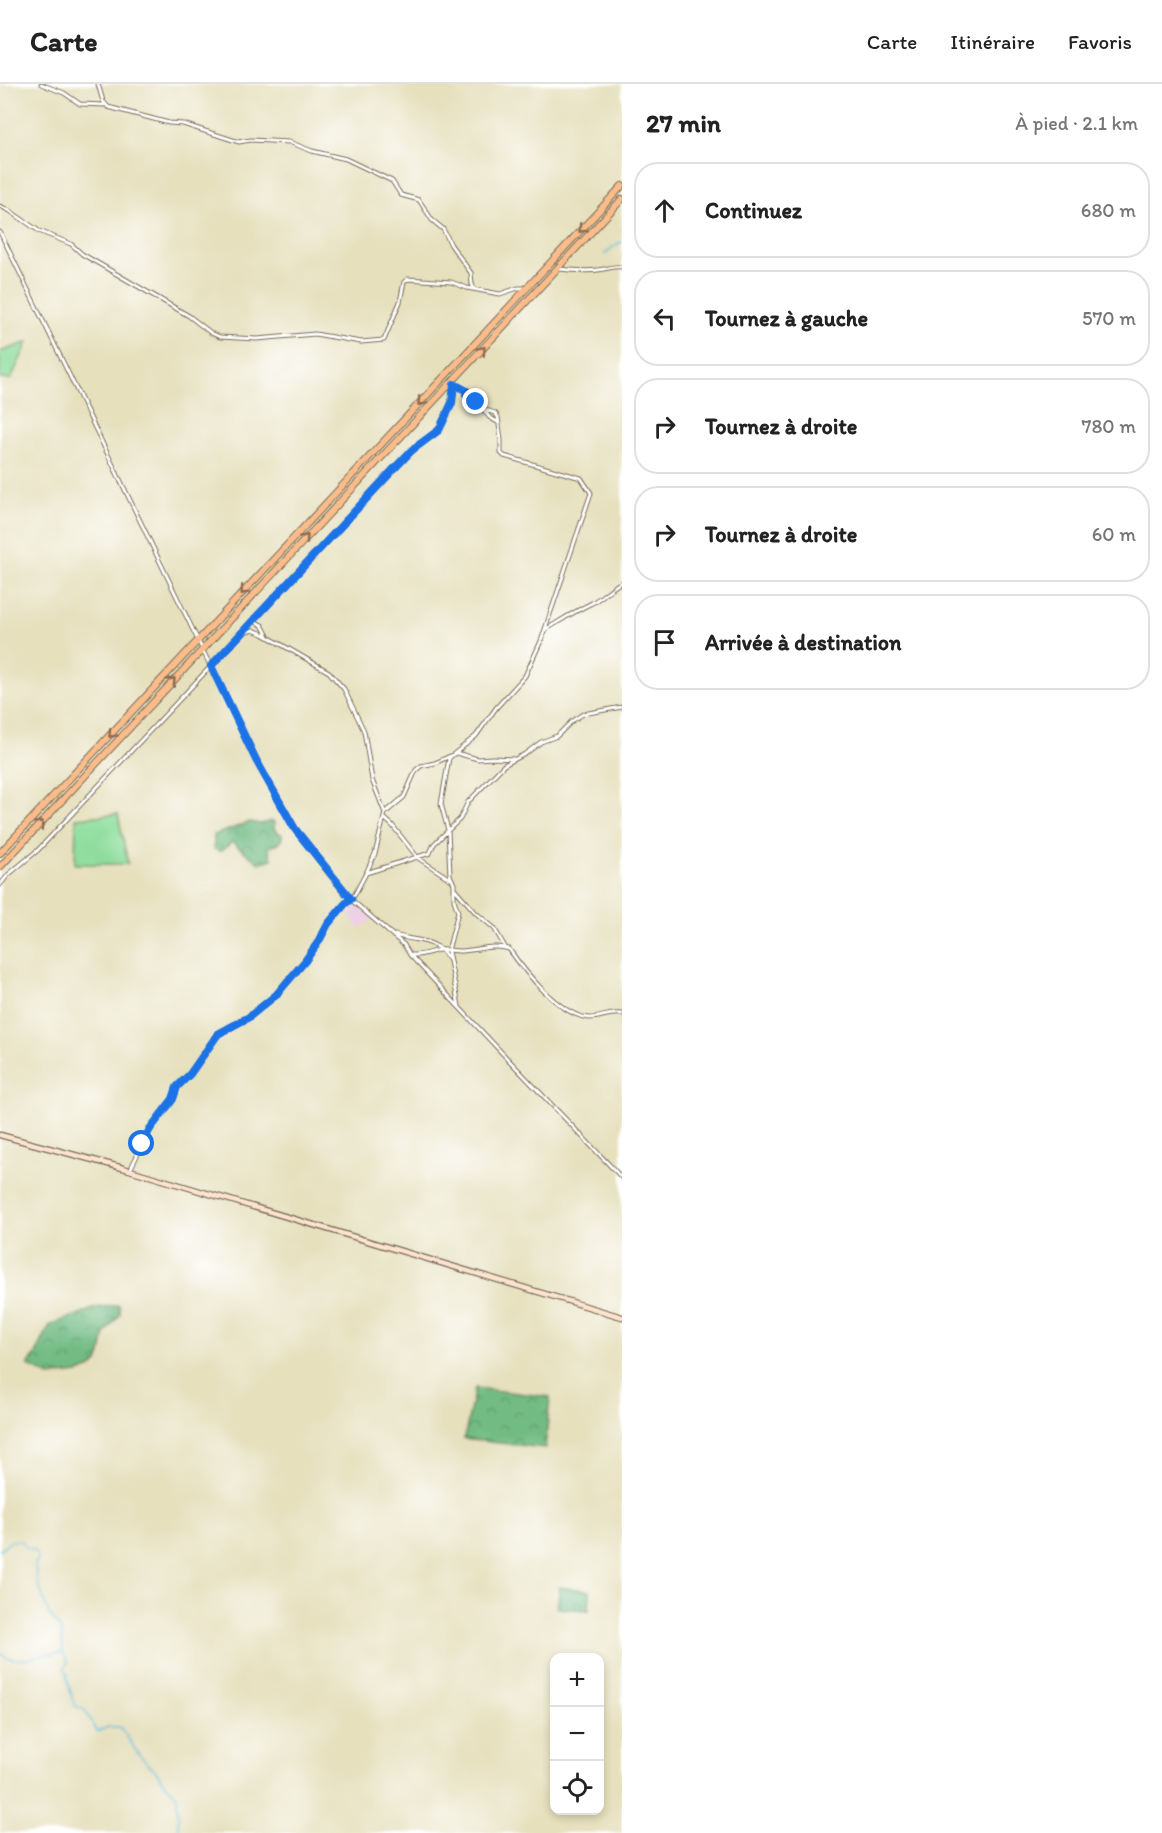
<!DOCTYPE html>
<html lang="fr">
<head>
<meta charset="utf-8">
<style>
	body { margin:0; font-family:Itim,sans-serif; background:#f6f6f6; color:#222 }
	.controls { position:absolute; right:18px; bottom:18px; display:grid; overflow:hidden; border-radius:12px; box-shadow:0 3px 9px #0003 }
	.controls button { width:54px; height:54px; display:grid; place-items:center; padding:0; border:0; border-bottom:2px solid #e0e0e0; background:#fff; color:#222; font:30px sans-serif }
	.stop { position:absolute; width:18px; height:18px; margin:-14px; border:4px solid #1a73e8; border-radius:50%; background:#fff }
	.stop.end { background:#1a73e8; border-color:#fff; box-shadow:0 2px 6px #0008 }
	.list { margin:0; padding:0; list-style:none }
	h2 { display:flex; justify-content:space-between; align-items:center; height:78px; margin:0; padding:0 24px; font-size:26px }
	h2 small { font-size:20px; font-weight:400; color:#767676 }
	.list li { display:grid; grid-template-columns:39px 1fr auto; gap:18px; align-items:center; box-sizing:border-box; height:96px; margin:0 12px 12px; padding:0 12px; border:2px solid #e0e0e0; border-radius:24px }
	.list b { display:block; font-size:22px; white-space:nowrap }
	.list em { font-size:20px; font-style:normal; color:#767676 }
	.icon { flex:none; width:33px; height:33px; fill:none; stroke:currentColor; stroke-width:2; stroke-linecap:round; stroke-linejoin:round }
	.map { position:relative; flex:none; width:622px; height:1749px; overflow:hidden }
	header { display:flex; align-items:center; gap:36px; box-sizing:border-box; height:84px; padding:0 30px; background:#fff; border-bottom:2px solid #e0e0e0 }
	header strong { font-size:28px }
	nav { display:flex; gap:33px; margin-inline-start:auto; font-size:21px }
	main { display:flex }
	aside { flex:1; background:#fff }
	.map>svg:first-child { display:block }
	.built { fill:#eed0e7 }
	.grass { fill:#8ddd9c; stroke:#64845d; stroke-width:1.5 }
	.forest { fill:url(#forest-crowns); stroke:#567351; stroke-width:1.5 }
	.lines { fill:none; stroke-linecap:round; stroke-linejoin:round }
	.stream { stroke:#5ebadc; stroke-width:1.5 }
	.street-casing { stroke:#776a56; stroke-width:5 }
	.secondary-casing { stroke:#776a56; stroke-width:7 }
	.highway-casing { stroke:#776a56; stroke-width:8 }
	.street { stroke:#fff; stroke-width:3 }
	.secondary { stroke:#fde4d0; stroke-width:4.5 }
	.highway { stroke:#f9bc8a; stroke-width:6 }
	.oneway { stroke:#906c4f }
	.route { stroke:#1a73e8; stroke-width:8 }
</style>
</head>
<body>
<header>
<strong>Carte</strong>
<nav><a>Carte</a><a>Itinéraire</a><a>Favoris</a></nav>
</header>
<main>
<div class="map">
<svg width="622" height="1749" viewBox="0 0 622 1749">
	<defs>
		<pattern id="forest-crowns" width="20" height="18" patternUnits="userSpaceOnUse" patternTransform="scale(1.5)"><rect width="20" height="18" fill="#72bc84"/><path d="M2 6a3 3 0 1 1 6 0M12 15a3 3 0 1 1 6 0" fill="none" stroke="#5f996b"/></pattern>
	</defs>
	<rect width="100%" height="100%" fill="#fff"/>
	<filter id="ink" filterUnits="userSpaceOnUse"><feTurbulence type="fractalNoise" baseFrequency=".0167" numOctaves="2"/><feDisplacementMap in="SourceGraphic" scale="12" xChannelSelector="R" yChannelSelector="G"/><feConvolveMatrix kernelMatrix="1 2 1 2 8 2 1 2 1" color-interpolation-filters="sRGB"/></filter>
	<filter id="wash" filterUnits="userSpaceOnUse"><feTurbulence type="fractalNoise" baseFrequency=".008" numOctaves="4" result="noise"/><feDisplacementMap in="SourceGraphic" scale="24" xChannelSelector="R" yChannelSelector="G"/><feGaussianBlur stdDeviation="1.35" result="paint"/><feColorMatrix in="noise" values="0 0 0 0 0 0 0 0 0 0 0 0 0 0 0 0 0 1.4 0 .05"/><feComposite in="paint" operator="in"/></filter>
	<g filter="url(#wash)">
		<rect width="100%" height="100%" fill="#e6e0bd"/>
		<path class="built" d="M 358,821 L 374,835 L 359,844 L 348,830 Z"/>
		<path class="grass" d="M 28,258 L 11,295 L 0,295 L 0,268 Z
			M 118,730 L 128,780 L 75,780 L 76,734 Z"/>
		<path class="forest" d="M 271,737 L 274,738 L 274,745 L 282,751 C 283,760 275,760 268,764 L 272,775 L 259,779 L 232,758 L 223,766 L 218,767 L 214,764 L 214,751 L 250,738 L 261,740 Z
			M 119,1221 L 120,1230 L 105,1249 L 101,1270 L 98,1278 L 91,1284 L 79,1289 L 49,1292 L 29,1282 L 29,1279 L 35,1272 L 50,1241 L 96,1224 Z
			M 475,1304 L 550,1313 L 545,1364 L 464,1355 Z
			M 560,1503 L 590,1507 L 589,1526 L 557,1524 Z"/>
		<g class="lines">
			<path class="stream" d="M 605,170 L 617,160 L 622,158
				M 0,1466 C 7,1459 13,1454 23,1458 L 25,1463 L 35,1467 L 38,1475 L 35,1480 L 37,1496 L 48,1528 L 59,1543 L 62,1552 L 63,1569 L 68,1578 L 65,1583 L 65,1587 L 68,1589 L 67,1593 L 74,1621 L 85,1626 L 97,1648 L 108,1643 L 120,1643 L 139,1671 L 155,1686 L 167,1703 L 177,1711 L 179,1749
				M 0,1570 C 26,1584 36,1567 62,1569"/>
		</g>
	</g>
	<g filter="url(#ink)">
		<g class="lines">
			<g class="street-casing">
				<path id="street" d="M 41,0 L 64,9 L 80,20 L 104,21
					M 98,0 L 103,17 L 108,23 L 169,39 L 183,40 L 239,58 L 251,56 L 289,58 L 312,67 L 346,75 L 392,97 L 401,111 L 419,116 L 432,136 L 443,145 L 451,161 L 471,189 L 472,200 L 474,205
					M 0,122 L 10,127 L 39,147 L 71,160 L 82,170 L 189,232 L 211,249 L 220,253 L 257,255 L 315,250 L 361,258 L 384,256 L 400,218 L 404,198 L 408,195 L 451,198 L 467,204 L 500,210 L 518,204 L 525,204
					M 0,148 L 256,676 L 295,745 L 330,791 L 348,813 L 404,861 L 410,871 L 503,970 L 622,1094
					M 559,185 C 572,186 585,188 598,186 C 608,185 612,182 622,183
					M 455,300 L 467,307 L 466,311 L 483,325 L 495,329 L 498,333 L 501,356 L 501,369 L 504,372 L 581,394 L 591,409 L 541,557 L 525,592 L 496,624 L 476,652 L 449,674 L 441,720 L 448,746 L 450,791 L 454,800 L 454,816 L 458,828 L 448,867 L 459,922
					M 483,325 L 489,333 L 499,339
					M 254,537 L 262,541 L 268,552
					M 545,546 C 560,537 575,527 590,520 C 602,514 610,504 622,498
					M 243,548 L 393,386 L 413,366 L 439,346 L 451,319 L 455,299
					M 456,669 L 478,675 L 492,674 L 514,675
					M 384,734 L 392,741 L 418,774 L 450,795
					M 367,787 L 375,770 L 385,729 L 404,713 L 416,686 L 421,682 L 435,679 L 450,672
					M 0,801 L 8,791 L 38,766 L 242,549 L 253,546 L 263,550 L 329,588 L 344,605 L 364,647 L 372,696 L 385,729
					M 455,805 L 476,829 L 494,844 L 505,863
					M 395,851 C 419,859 432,852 449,875
					M 411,871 C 422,872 429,868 439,866 C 447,865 455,867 462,867 C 479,866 493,860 509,865 C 525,888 561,933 590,934 C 601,934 610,928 622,930
					M 130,1086 L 150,1045 L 173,1015 L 177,1003 L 190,990 L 213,956 L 218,950 L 249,933 L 276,911 L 305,877 L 319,857 L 328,840 L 345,820 L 354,812 L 366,789 L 430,769 L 434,760 L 460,735 L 468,718 L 504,681 L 525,670 L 541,658 L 557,652 L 572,637 L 583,630 L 622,623"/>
			</g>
			<g class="secondary-casing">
				<path id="secondary" d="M 0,1051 L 123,1084 L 622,1233"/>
			</g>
			<g class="highway-casing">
				<path id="highway" d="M 0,769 L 622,102
					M 0,783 L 622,115"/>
			</g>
			<use href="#street" class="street"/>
			<use href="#secondary" class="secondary"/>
			<use href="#highway" class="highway"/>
		</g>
		<defs><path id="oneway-chevron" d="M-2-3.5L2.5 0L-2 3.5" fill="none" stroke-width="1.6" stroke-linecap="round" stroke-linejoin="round" transform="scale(1.5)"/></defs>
		<g class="oneway">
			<use href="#oneway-chevron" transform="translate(582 145) rotate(133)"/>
			<use href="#oneway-chevron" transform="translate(482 266) rotate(-47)"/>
			<use href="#oneway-chevron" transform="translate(421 318) rotate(133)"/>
			<use href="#oneway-chevron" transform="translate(305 454) rotate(-47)"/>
			<use href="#oneway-chevron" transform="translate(244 507) rotate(133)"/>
			<use href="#oneway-chevron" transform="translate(172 597) rotate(-47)"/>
			<use href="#oneway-chevron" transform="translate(112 650) rotate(133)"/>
			<use href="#oneway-chevron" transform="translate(40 740) rotate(-47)"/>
		</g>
	</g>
	<g class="lines" filter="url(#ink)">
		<path class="route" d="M 142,1060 L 150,1045 L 173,1015 L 177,1003 L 190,990 L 218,950 L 249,933 L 276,911 L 305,877 L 319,857 L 328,840 L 345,820 L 351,815 L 295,745 L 256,676 L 211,582 L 393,386 L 412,366 L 439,346 L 452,319 L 454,300 L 467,307 L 466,311 L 476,318"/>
	</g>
</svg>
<div class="controls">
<button>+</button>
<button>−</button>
<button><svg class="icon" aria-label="locate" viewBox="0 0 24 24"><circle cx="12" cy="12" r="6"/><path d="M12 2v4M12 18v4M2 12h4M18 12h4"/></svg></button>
</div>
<div class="stop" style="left:142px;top:1060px"></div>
<div class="stop end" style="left:476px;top:318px"></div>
</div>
<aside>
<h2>27 min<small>À pied · 2.1 km</small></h2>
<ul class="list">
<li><svg class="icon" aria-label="ahead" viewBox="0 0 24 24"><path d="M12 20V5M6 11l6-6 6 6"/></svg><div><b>Continuez</b></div><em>680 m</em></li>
<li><svg class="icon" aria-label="left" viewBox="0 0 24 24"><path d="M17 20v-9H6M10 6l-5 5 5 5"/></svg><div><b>Tournez à gauche</b></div><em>570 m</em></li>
<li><svg class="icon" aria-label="right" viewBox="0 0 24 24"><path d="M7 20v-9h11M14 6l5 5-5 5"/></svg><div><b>Tournez à droite</b></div><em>780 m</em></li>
<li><svg class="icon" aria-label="right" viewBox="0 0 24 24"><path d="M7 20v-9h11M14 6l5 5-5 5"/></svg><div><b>Tournez à droite</b></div><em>60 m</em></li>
<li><svg class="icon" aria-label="arrive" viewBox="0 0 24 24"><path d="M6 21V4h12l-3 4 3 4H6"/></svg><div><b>Arrivée à destination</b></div></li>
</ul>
</aside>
</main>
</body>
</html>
